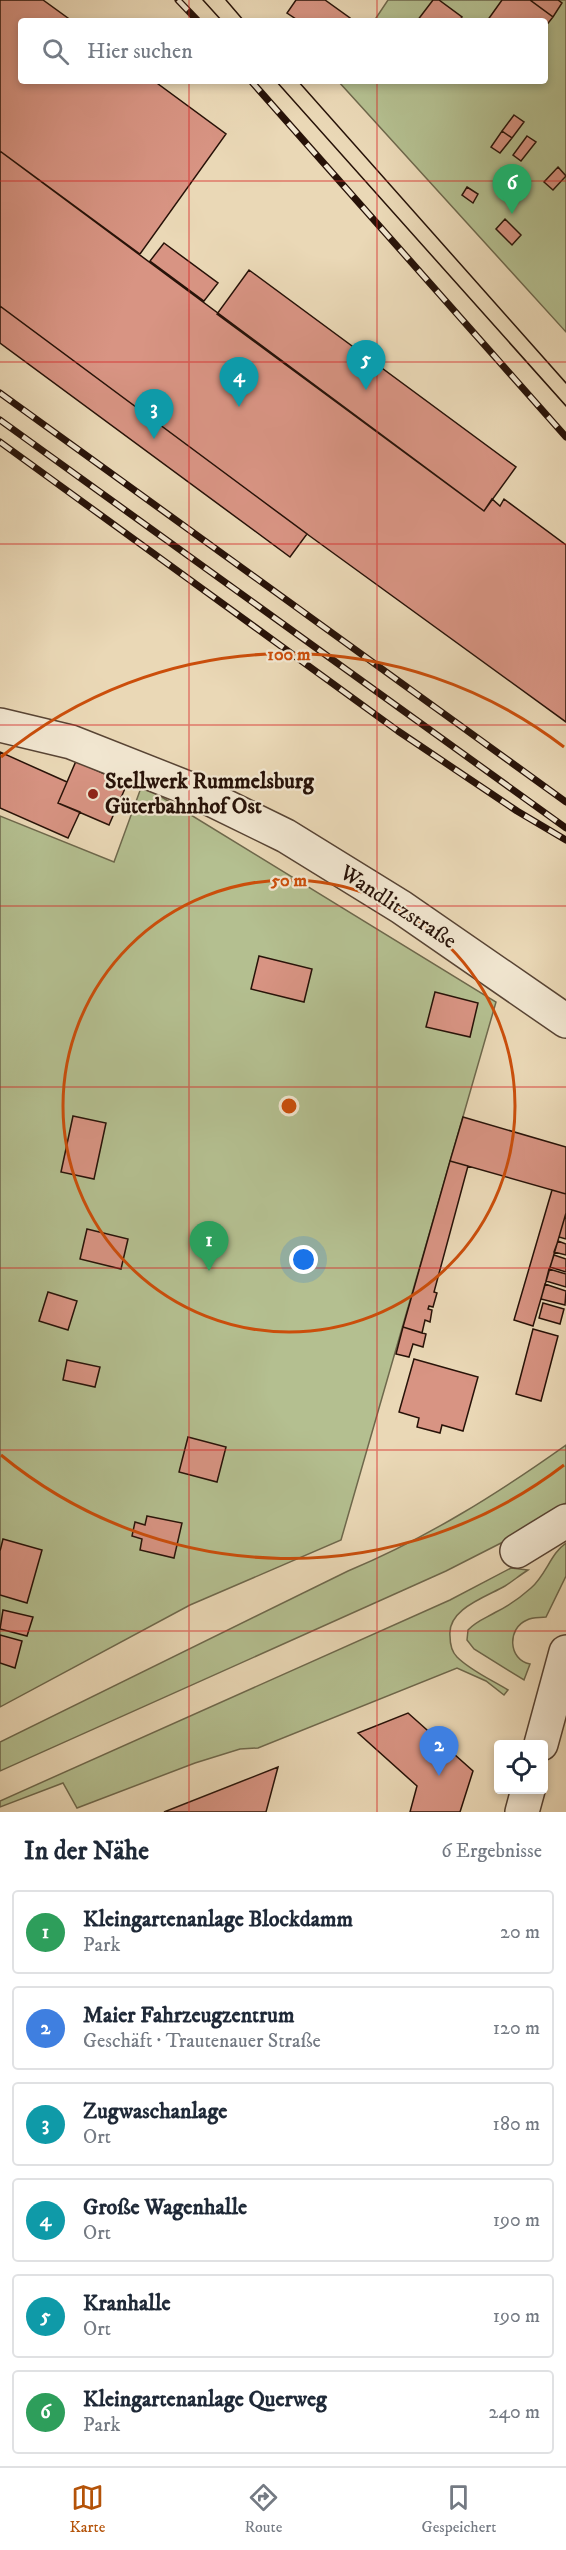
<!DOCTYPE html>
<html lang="de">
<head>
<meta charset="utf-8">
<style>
	body { margin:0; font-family:"IM FELL DW Pica",serif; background:#f6f6f7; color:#1f2937 }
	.controls { position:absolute; right:18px; bottom:18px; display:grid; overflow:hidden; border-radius:6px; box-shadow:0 3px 9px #0003 }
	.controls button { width:54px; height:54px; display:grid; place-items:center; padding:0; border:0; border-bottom:2px solid #e0e1e3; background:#fff; color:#1f2937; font:30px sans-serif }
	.you { position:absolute; left:304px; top:1260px; width:21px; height:21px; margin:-15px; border:4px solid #fff; border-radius:50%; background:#1a73e8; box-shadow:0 0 0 9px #1a73e833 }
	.badge { display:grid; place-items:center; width:39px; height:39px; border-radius:50%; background:#b45309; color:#fff; font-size:20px; font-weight:700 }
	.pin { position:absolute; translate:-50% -50px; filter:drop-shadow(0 2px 3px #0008) }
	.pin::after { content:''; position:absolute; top:32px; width:21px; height:18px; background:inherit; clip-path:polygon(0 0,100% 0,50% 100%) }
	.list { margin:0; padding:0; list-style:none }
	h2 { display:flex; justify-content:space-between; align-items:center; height:78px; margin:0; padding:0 24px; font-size:26px }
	h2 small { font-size:20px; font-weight:400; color:#747a83 }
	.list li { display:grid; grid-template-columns:39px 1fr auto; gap:18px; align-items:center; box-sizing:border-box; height:84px; margin:0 12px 12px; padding:0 12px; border:2px solid #e0e1e3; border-radius:6px }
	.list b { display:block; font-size:22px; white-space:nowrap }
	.list p { margin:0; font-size:20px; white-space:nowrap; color:#747a83 }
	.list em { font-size:20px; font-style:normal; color:#747a83 }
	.icon { flex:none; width:33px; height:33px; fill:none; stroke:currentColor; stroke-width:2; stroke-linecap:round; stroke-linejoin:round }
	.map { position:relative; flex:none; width:566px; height:1812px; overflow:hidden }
	.search { position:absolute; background:#fff; box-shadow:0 3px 9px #0003; left:18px; right:18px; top:18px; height:66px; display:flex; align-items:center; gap:15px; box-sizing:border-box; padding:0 21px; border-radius:6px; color:#747a83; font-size:22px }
	.sheet { height:654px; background:#fff }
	nav { display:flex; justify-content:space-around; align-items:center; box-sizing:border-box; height:84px; border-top:2px solid #e0e1e3; background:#fff; font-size:16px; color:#747a83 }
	nav a { display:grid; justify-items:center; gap:3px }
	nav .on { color:#b45309 }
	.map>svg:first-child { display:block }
	.green { fill:#b4bf90; stroke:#6e684c; stroke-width:1.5 }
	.building { fill:#d89483; stroke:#271208; stroke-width:1.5 }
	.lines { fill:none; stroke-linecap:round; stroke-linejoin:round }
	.minor-casing { stroke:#584434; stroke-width:36 }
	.minor { stroke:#f1e6d0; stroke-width:33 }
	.tram { stroke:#271208; stroke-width:1.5 }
	.rail-casing { stroke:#271208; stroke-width:7 }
	.rail { stroke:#f1e6d0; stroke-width:4.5; stroke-dasharray:14; stroke-linecap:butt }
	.grid { fill:none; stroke:#d62828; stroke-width:1.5; stroke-opacity:0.55 }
	.ring { fill:none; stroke:#cb4e0b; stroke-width:3 }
	.poi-dot { fill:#8f2418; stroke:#f1e6d0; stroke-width:2 }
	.labels { text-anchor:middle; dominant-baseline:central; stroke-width:4.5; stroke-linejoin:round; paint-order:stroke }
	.poi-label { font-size:22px; font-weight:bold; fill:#271208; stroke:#f1e6d0; text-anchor:start }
	.street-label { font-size:22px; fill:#271208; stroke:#f1e6d0 }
	.centre { fill:#cb4e0b; stroke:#f1e6d0; stroke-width:3 }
	.ring-label { font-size:18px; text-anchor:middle; font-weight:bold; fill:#cb4e0b; stroke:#f1e6d0; stroke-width:4.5; stroke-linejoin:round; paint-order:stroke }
</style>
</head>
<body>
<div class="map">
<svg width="566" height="1812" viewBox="0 0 566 1812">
	<rect width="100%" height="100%" fill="#ead8b6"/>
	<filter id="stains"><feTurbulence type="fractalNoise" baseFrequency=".00333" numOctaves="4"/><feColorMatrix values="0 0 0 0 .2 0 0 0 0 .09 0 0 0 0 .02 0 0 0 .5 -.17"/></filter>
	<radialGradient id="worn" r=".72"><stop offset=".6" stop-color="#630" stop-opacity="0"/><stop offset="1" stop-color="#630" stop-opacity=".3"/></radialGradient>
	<path class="green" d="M 388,0 L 566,0 L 566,332 L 338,81 L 545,81 L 545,21 L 374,21 Z
		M 142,785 L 496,1002 L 341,1540 L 190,1605 L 0,1707 L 0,816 L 114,862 Z
		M 566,1445 L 566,1503 L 505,1541 L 446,1571 L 0,1771 L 0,1742 L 348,1571 C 427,1538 497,1494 566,1445 Z
		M 566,1543 L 566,1576 L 546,1617 C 540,1618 533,1617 527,1620 C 507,1628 508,1660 530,1664 L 524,1680 L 474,1649 L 467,1640 L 468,1630 C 476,1621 486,1618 496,1612 C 508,1606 521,1597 531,1588 C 546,1575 551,1553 566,1543 Z
		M 511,1568 L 528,1570 C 520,1575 513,1581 505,1586 C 486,1597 447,1609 450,1636 C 450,1644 451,1651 457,1657 C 471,1671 492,1680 508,1690 L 504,1695 L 486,1681 L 457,1668 L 258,1748 L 240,1749 L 195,1763 L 77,1808 L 63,1783 L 0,1807 L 0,1801 L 450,1600 Z"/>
	<path class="building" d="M 0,0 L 43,0 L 72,21 L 21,21 L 21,81 L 154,81 L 226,134 L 140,254 L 0,151 Z
		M 296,0 L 325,0 L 350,18 L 348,21 L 299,21 L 287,13 Z
		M 433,0 L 439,0 L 462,17 L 459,21 L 417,21 Z
		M 502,0 L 530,0 L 553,17 L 545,27 L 545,21 L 487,21 Z
		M 530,0 L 558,0 L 562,3 L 553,17 Z
		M 514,115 L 524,122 L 512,138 L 502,131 Z
		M 502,131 L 512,138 L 500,153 L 491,147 Z
		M 527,136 L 536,142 L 521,161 L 513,155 Z
		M 0,151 L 484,511 L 492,499 L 500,506 L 504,499 L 566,545 L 566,722 L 307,534 L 0,306 Z
		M 558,167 L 566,176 L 553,190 L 544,182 Z
		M 467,187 L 478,194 L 473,203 L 462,195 Z
		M 505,219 L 521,235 L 512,245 L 496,229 Z
		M 164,243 L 218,283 L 204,301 L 150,261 Z
		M 249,270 L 516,467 L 484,511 L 217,314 Z
		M 0,306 L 307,534 L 290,557 L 0,343 Z
		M 0,752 L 67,782 L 58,803 L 80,812 L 68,838 L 0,808 Z
		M 76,761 L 127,784 L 109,825 L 58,803 Z
		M 259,956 L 312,969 L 304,1002 L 251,989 Z
		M 435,992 L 478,1003 L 470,1037 L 426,1027 Z
		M 73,1116 L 106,1123 L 94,1179 L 61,1172 Z
		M 463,1117 L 566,1147 L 566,1194 L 450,1161 Z
		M 450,1161 L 468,1166 L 434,1292 L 437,1293 L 433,1307 L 429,1306 L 428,1309 L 432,1310 L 430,1322 L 425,1320 L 422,1333 L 403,1327 Z
		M 552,1190 L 566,1194 L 566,1213 L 533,1326 L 514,1320 Z
		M 566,1213 L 566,1239 L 559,1237 Z
		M 87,1229 L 128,1239 L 121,1269 L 80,1259 Z
		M 558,1241 L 566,1244 L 566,1255 L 554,1252 Z
		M 554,1255 L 566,1259 L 566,1272 L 550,1267 Z
		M 549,1269 L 566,1274 L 566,1287 L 546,1281 Z
		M 545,1284 L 566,1291 L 565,1305 L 541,1299 Z
		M 48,1292 L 77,1301 L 68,1330 L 39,1321 Z
		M 543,1303 L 564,1309 L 560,1324 L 539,1318 Z
		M 403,1327 L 426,1334 L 423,1347 L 413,1344 L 409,1357 L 396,1354 Z
		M 533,1329 L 558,1336 L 541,1401 L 516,1394 Z
		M 414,1359 L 478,1377 L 463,1431 L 442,1425 L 440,1433 L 417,1427 L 419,1418 L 399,1412 Z
		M 67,1360 L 100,1367 L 95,1387 L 63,1380 Z
		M 188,1437 L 226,1447 L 217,1482 L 179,1472 Z
		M 147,1516 L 182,1523 L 174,1558 L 140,1550 L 142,1539 L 132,1536 L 135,1522 L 145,1525 Z
		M 3,1539 L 42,1550 L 27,1603 L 0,1595 L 0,1551 Z
		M 3,1610 L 33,1617 L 27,1636 L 0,1629 Z
		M 0,1635 L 22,1641 L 15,1668 L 0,1663 Z
		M 408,1713 L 473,1771 L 460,1812 L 410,1812 L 417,1786 L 358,1733 Z
		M 278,1767 L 266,1812 L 164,1812 Z"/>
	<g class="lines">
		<g class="minor-casing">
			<path id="minor" d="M 0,725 L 71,742 L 190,789 L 286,836 L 401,907 L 566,1021
				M 517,1551 L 566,1521
				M 541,1744 L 566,1652
				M 522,1812 L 528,1790"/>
		</g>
		<use href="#minor" class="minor"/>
		<path class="tram" d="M 203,0 L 222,21
			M 226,0 L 244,21
			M 276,81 L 566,406
			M 298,81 L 566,383"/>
		<g class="rail-casing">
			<path id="rail" d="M 178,0 L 198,21
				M 251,81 L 566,437
				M 0,393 L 566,802
				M 0,420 L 566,828
				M 0,442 L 398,731 L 517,811 L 566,840"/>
		</g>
		<use href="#rail" class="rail"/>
	</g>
	<path class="grid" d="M 189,0 L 189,21M 377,0 L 377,21M 189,81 L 189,1812M 377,81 L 377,1812M 0,181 L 566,181M 0,362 L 566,362M 0,544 L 566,544M 0,725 L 566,725M 0,906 L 566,906M 0,1087 L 566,1087M 0,1268 L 566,1268M 0,1450 L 566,1450M 0,1631 L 566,1631"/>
	<g class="ring">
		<circle cx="289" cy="1106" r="226"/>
		<path d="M564 1465A452 452 0 0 1 1 1455M1 757A452 452 0 0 1 564 747"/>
	</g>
	<circle class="poi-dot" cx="93" cy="794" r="6"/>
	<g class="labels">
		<g class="poi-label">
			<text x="105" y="781">Stellwerk Rummelsburg<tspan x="105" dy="25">Güterbahnhof Ost</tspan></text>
		</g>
		<g class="street-label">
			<text transform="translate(398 907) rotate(33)">Wandlitzstraße</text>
		</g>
	</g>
	<circle cx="289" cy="1106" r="9" class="centre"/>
	<g class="ring-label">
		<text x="289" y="660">100 m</text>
		<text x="289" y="886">50 m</text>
	</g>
	<rect width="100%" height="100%" filter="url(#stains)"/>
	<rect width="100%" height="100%" fill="url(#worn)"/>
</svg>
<div class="controls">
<button><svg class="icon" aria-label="locate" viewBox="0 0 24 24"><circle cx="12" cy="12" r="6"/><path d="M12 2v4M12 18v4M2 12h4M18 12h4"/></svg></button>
</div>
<div class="you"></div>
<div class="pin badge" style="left:209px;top:1271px;background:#2e9e5b">1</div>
<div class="pin badge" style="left:439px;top:1776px;background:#3f7fe0">2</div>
<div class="pin badge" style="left:154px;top:439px;background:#0f9aa8">3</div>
<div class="pin badge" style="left:239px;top:407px;background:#0f9aa8">4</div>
<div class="pin badge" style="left:366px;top:390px;background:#0f9aa8">5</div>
<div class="pin badge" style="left:512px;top:214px;background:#2e9e5b">6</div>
<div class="search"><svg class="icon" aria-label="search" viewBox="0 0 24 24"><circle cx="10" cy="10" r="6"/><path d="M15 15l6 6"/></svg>Hier suchen</div>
</div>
<section class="sheet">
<h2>In der Nähe<small>6 Ergebnisse</small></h2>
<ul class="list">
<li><span class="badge" style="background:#2e9e5b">1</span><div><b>Kleingartenanlage Blockdamm</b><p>Park</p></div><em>20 m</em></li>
<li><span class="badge" style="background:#3f7fe0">2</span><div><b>Maier Fahrzeugzentrum</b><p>Geschäft · Trautenauer Straße</p></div><em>120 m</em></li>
<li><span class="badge" style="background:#0f9aa8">3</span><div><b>Zugwaschanlage</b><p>Ort</p></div><em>180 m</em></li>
<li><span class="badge" style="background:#0f9aa8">4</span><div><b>Große Wagenhalle</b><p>Ort</p></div><em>190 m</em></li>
<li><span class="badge" style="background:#0f9aa8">5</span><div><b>Kranhalle</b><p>Ort</p></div><em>190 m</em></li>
<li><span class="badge" style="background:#2e9e5b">6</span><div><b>Kleingartenanlage Querweg</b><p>Park</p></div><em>240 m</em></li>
</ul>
</section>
<nav>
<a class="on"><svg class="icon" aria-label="map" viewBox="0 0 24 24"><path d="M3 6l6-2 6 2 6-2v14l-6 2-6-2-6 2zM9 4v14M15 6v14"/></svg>Karte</a>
<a><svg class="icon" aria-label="directions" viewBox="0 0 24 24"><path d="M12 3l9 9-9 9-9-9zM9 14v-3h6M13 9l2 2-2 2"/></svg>Route</a>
<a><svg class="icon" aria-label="saved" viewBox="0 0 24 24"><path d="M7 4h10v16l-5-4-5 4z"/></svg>Gespeichert</a>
</nav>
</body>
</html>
